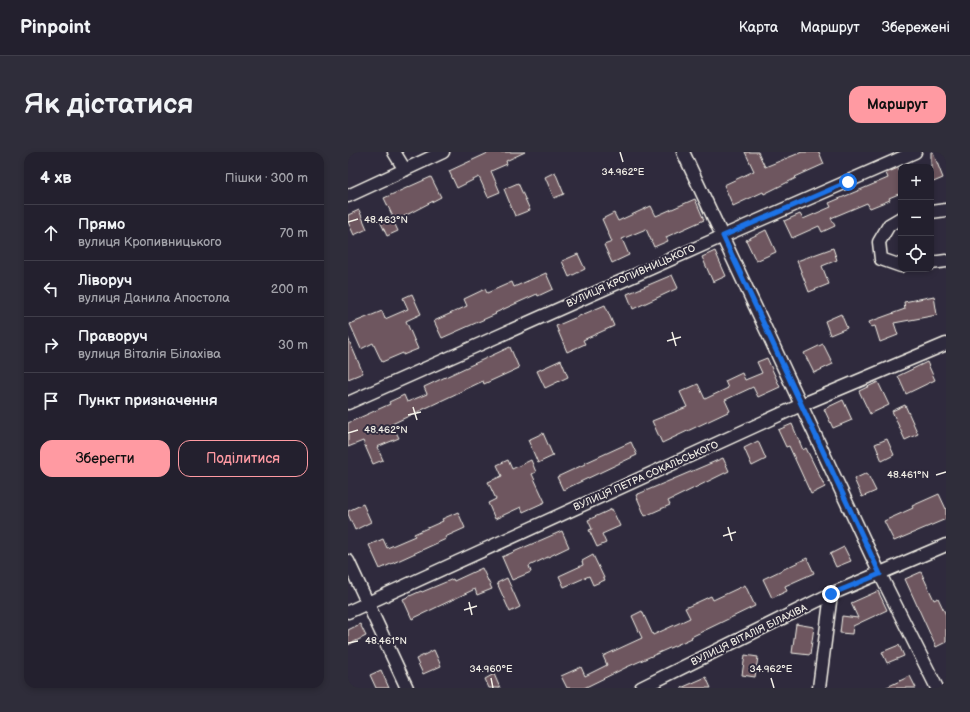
<!DOCTYPE html>
<html lang="uk">
<head>
<meta charset="utf-8">
<style>
	body { margin:0; font-family:"Balsamiq Sans",sans-serif; background:#2f2d3a; color:#f1f3f6 }
	.controls { position:absolute; right:12px; top:12px; display:grid; overflow:hidden; border-radius:8px; box-shadow:0 2px 6px #0003 }
	.controls button { width:36px; height:36px; display:grid; place-items:center; padding:0; border:0; border-bottom:1px solid #403e4a; background:#23202e; color:#f1f3f6; font:20px sans-serif }
	.stop { position:absolute; width:12px; height:12px; margin:-9px; border:3px solid #1a73e8; border-radius:50%; background:#fff }
	.stop.end { background:#1a73e8; border-color:#fff; box-shadow:0 1px 4px #0008 }
	.list { margin:0; padding:0; list-style:none }
	h2 { display:flex; justify-content:space-between; align-items:center; height:52px; margin:0; padding:0 16px; font-size:17px }
	h2 small { font-size:13px; font-weight:400; color:#a3a3aa }
	.list li { display:grid; grid-template-columns:26px 1fr auto; gap:12px; align-items:center; box-sizing:border-box; height:56px; padding:0 16px; border-top:1px solid #403e4a }
	.list b { display:block; font-size:15px; white-space:nowrap }
	.list p { margin:0; font-size:13px; white-space:nowrap; color:#a3a3aa }
	.list em { font-size:13px; font-style:normal; color:#a3a3aa }
	.actions { display:flex; gap:8px; padding:12px 16px }
	.actions a { flex:1; padding:9px 0; border:1px solid #ff9aa2; border-radius:12px; text-align:center; font-size:14px; color:#ff9aa2 }
	.actions .main { background:#ff9aa2; color:#111 }
	.icon { flex:none; width:22px; height:22px; fill:none; stroke:currentColor; stroke-width:2; stroke-linecap:round; stroke-linejoin:round }
	.map { position:relative; flex:none; width:598px; height:536px; overflow:hidden; border-radius:12px }
	header { display:flex; align-items:center; gap:24px; box-sizing:border-box; height:56px; padding:0 20px; background:#23202e; border-bottom:1px solid #403e4a }
	header strong { font-size:19px }
	nav { display:flex; gap:22px; margin-inline-start:auto; font-size:14px }
	.intro { display:flex; align-items:center; justify-content:space-between; box-sizing:border-box; height:96px; padding:0 24px }
	h1 { margin:0; font-size:28px }
	.button { padding:10px 18px; border-radius:12px; background:#ff9aa2; color:#111; font-size:14px; font-weight:700 }
	main { display:flex; gap:24px; padding:0 24px }
	aside { flex:1; background:#23202e; border-radius:12px; box-shadow:0 2px 6px #0003 }
	.map>svg:first-child { display:block }
	.building { fill:#6e565f; stroke:#f4f1e8 }
	.lines { fill:none; stroke-linecap:round; stroke-linejoin:round }
	.minor-casing { stroke:#f4f1e8; stroke-width:15 }
	.minor { stroke:#2f2a3d; stroke-width:12 }
	.route { stroke:#1a73e8; stroke-width:5 }
	.ticks { fill:none; stroke:#f4f1e8; stroke-width:1.5 }
	.labels { text-anchor:middle; dominant-baseline:central; stroke-width:4; stroke-linejoin:round; paint-order:stroke }
	.street-label { font-size:10px; fill:#f4f1e8; stroke:#2f2a3d }
	.ticks-label { font-size:10px; text-anchor:middle; fill:#f4f1e8; stroke:#2f2a3d; stroke-width:4; stroke-linejoin:round; paint-order:stroke }
</style>
</head>
<body>
<header>
<strong>Pinpoint</strong>
<nav><a>Карта</a><a>Маршрут</a><a>Збережені</a></nav>
</header>
<div class="intro"><h1>Як дістатися</h1><a class="button">Маршрут</a></div>
<main>
<aside>
<h2>4 хв<small>Пішки · 300 m</small></h2>
<ul class="list">
<li><svg class="icon" aria-label="ahead" viewBox="0 0 24 24"><path d="M12 20V5M6 11l6-6 6 6"/></svg><div><b>Прямо</b><p>вулиця Кропивницького</p></div><em>70 m</em></li>
<li><svg class="icon" aria-label="left" viewBox="0 0 24 24"><path d="M17 20v-9H6M10 6l-5 5 5 5"/></svg><div><b>Ліворуч</b><p>вулиця Данила Апостола</p></div><em>200 m</em></li>
<li><svg class="icon" aria-label="right" viewBox="0 0 24 24"><path d="M7 20v-9h11M14 6l5 5-5 5"/></svg><div><b>Праворуч</b><p>вулиця Віталія Білахіва</p></div><em>30 m</em></li>
<li><svg class="icon" aria-label="arrive" viewBox="0 0 24 24"><path d="M6 21V4h12l-3 4 3 4H6"/></svg><div><b>Пункт призначення</b></div></li>
</ul>
<div class="actions"><a class="main">Зберегти</a><a>Поділитися</a></div>
</aside>
<div class="map">
<svg width="598" height="536" viewBox="0 0 598 536">
	<rect width="100%" height="100%" fill="#2f2a3d"/>
	<filter id="ink" filterUnits="userSpaceOnUse"><feTurbulence type="fractalNoise" baseFrequency=".025" numOctaves="2"/><feDisplacementMap in="SourceGraphic" scale="8" xChannelSelector="R" yChannelSelector="G"/><feConvolveMatrix kernelMatrix="1 2 1 2 8 2 1 2 1" color-interpolation-filters="sRGB"/></filter>
	<g filter="url(#ink)">
		<path class="building" d="M 142,0 L 177,0 L 158,9 L 159,12 L 143,19 L 152,40 L 140,45 L 131,25 L 109,36 L 101,19 Z
			M 397,0 L 410,0 L 417,15 L 454,0 L 471,0 L 476,12 L 447,25 L 448,26 L 416,42 L 415,40 L 385,54 L 376,33 L 406,19 Z
			M 583,0 L 585,0 L 595,26 L 583,31 Z
			M 550,16 L 553,23 L 553,41 L 541,46 L 542,48 L 522,56 L 519,51 L 483,66 L 487,74 L 474,80 L 471,74 L 444,86 L 436,69 L 452,62 L 455,67 L 483,55 L 481,51 L 540,26 L 538,21 Z
			M 207,20 L 216,42 L 206,46 L 197,25 Z
			M 83,25 L 93,45 L 47,69 L 36,46 Z
			M 170,31 L 182,58 L 167,64 L 156,37 Z
			M 347,47 L 356,68 L 318,85 L 320,89 L 306,95 L 298,77 L 274,87 L 281,103 L 264,111 L 256,93 L 264,90 L 254,67 L 266,61 L 270,69 L 303,54 L 308,64 Z
			M 11,58 L 19,77 L 6,83 L 0,70 L 0,63 Z
			M 43,64 L 50,79 L 39,84 L 32,69 Z
			M 418,78 L 428,100 L 408,109 L 398,88 Z
			M 485,96 L 489,108 L 474,114 L 481,132 L 461,140 L 449,109 Z
			M 367,99 L 378,124 L 365,130 L 354,105 Z
			M 230,102 L 237,117 L 221,125 L 214,109 Z
			M 198,121 L 205,137 L 190,144 L 189,142 L 147,161 L 148,162 L 94,186 L 86,169 L 119,154 L 116,147 L 137,137 L 139,141 L 164,130 L 166,135 Z
			M 324,123 L 330,136 L 285,157 L 279,142 Z
			M 64,142 L 73,162 L 58,169 L 70,197 L 55,203 L 55,201 L 34,210 L 25,191 L 13,197 L 2,172 L 34,159 L 37,167 L 60,157 L 55,146 Z
			M 586,144 L 589,163 L 546,171 L 550,183 L 532,190 L 527,174 L 523,175 L 521,170 L 557,157 L 556,150 Z
			M 257,153 L 266,174 L 235,188 L 237,192 L 219,200 L 208,174 Z
			M 493,162 L 499,176 L 482,183 L 477,169 Z
			M 0,186 L 15,221 L 0,227 Z
			M 475,192 L 485,212 L 466,221 L 456,201 Z
			M 162,195 L 171,216 L 136,232 L 135,229 L 44,272 L 51,286 L 29,295 L 35,308 L 25,312 L 15,289 L 0,295 L 0,271 L 42,252 L 41,250 L 56,243 L 59,250 L 79,242 L 76,235 Z
			M 419,206 L 432,235 L 410,245 L 405,235 L 377,248 L 382,259 L 314,291 L 304,269 L 339,255 L 332,240 L 350,232 L 357,247 L 380,236 L 377,229 L 394,221 L 397,228 L 414,221 L 409,210 Z
			M 213,208 L 220,225 L 197,236 L 189,219 Z
			M 579,210 L 587,228 L 558,242 L 550,224 Z
			M 530,230 L 541,253 L 522,262 L 511,239 Z
			M 495,248 L 504,268 L 485,276 L 476,257 Z
			M 557,253 L 570,282 L 557,288 L 544,259 Z
			M 444,272 L 455,298 L 458,296 L 477,335 L 463,342 L 441,294 L 438,295 L 430,278 Z
			M 195,281 L 205,304 L 190,311 L 180,288 Z
			M 539,287 L 546,303 L 534,309 L 527,292 Z
			M 410,289 L 418,307 L 404,314 L 396,296 Z
			M 283,290 L 289,303 L 215,338 L 209,325 L 237,312 L 237,311 Z
			M 375,306 L 381,319 L 320,349 L 322,353 L 297,364 L 288,343 Z
			M 160,308 L 164,317 L 183,308 L 188,320 L 184,322 L 197,350 L 175,360 L 173,355 L 147,367 L 140,351 L 148,347 L 140,330 L 154,324 L 149,313 Z
			M 519,321 L 528,339 L 514,345 L 506,327 Z
			M 591,342 L 598,357 L 598,367 L 546,389 L 536,369 L 565,356 L 564,354 Z
			M 15,352 L 23,370 L 7,378 L 0,362 L 0,359 Z
			M 264,357 L 272,374 L 254,382 L 258,391 L 249,395 L 241,378 L 244,377 L 240,368 Z
			M 110,360 L 117,376 L 97,385 L 98,387 L 32,417 L 21,393 L 35,387 L 39,396 L 67,384 L 66,382 L 95,369 L 94,367 Z
			M 214,379 L 221,395 L 181,414 L 183,420 L 164,428 L 154,405 Z
			M 496,395 L 503,409 L 488,415 L 482,402 Z
			M 245,403 L 257,428 L 245,433 L 241,424 L 216,435 L 211,424 L 235,413 L 234,409 Z
			M 459,406 L 466,421 L 437,434 L 439,439 L 424,446 L 415,427 Z
			M 134,416 L 144,437 L 129,443 L 127,437 L 64,467 L 55,447 L 73,439 L 74,440 L 105,427 L 106,429 Z
			M 573,420 L 586,448 L 590,446 L 598,463 L 598,490 L 588,495 L 557,427 Z
			M 159,426 L 172,455 L 162,460 L 149,431 Z
			M 397,433 L 407,454 L 343,485 L 344,486 L 279,515 L 236,536 L 219,536 L 213,524 L 233,515 L 237,524 L 259,513 L 255,504 L 294,486 L 284,464 L 294,459 L 305,483 L 342,466 L 337,456 L 363,444 L 365,448 Z
			M 530,439 L 539,458 L 505,474 L 504,482 L 492,481 L 494,464 L 510,466 L 503,451 Z
			M 12,472 L 18,484 L 0,493 L 0,478 Z
			M 448,472 L 466,475 L 462,503 L 444,501 Z
			M 551,493 L 556,504 L 539,511 L 534,500 Z
			M 86,498 L 93,514 L 75,522 L 68,507 Z
			M 397,503 L 410,505 L 407,525 L 394,523 Z
			M 33,518 L 41,536 L 28,536 L 22,523 Z
			M 146,522 L 152,536 L 141,536 L 137,527 Z
			M 562,524 L 568,536 L 537,536 Z
			M 358,525 L 363,536 L 333,536 Z"/>
		<g class="lines">
			<g class="minor-casing">
				<path id="minor" d="M 46,0 L 57,18
					M 335,0 L 532,422 L 589,536
					M 0,44 L 95,0
					M 583,60 L 598,58
					M 553,66 L 541,73 L 531,90 L 533,107 L 553,114
					M 583,111 L 598,109
					M 0,251 L 375,84 L 567,0
					M 0,409 L 59,536
					M 0,460 L 453,253 L 598,192
					M 293,536 L 483,442 L 598,393
					M 471,536 L 483,442"/>
			</g>
			<use href="#minor" class="minor"/>
		</g>
	</g>
	<g class="lines" filter="url(#ink)">
		<path class="route" d="M 483,442 L 532,422 L 375,84 L 500,30"/>
	</g>
	<path class="ticks" d="M 272,0 L 275,10M 0,70 L 10,67M 324,180 L 328,194M 319,189 L 333,185M 65,255 L 69,268M 60,263 L 73,260M 0,281 L 10,278M 588,323 L 598,320M 380,375 L 384,389M 375,384 L 388,380M 121,450 L 124,463M 116,458 L 129,454M 0,491 L 10,489M 143,526 L 145,536M 423,526 L 426,536"/>
	<g class="labels">
		<g class="street-label">
			<text transform="translate(283 124) rotate(-24)">ВУЛИЦЯ КРОПИВНИЦЬКОГО</text>
			<text transform="translate(298 324) rotate(-24)">ВУЛИЦЯ ПЕТРА СОКАЛЬСЬКОГО</text>
			<text transform="translate(401 483) rotate(-26)">ВУЛИЦЯ ВІТАЛІЯ БІЛАХІВА</text>
		</g>
	</g>
	<g class="ticks-label">
		<text x="275" y="23">34.962°E</text>
		<text x="38" y="71">48.463°N</text>
		<text x="38" y="281">48.462°N</text>
		<text x="560" y="326">48.461°N</text>
		<text x="38" y="492">48.461°N</text>
		<text x="143" y="520">34.960°E</text>
		<text x="423" y="520">34.962°E</text>
	</g>
</svg>
<div class="controls">
<button>+</button>
<button>−</button>
<button><svg class="icon" aria-label="locate" viewBox="0 0 24 24"><circle cx="12" cy="12" r="6"/><path d="M12 2v4M12 18v4M2 12h4M18 12h4"/></svg></button>
</div>
<div class="stop" style="left:500px;top:30px"></div>
<div class="stop end" style="left:483px;top:442px"></div>
</div>
</main>
</body>
</html>
